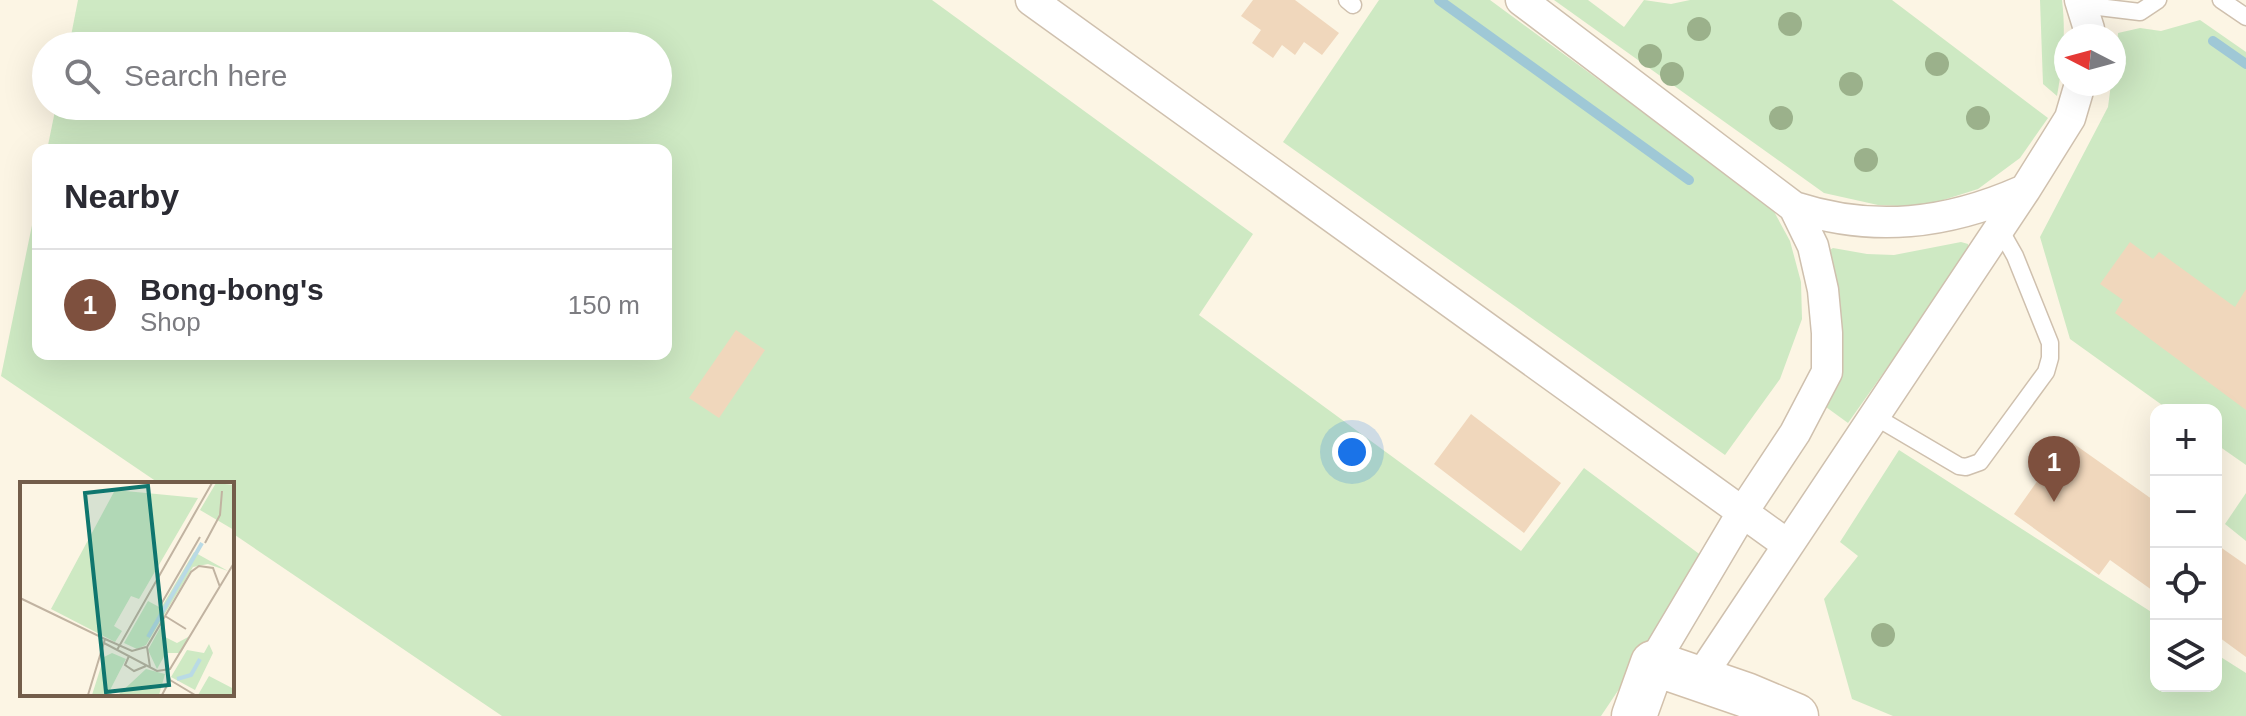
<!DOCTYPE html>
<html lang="en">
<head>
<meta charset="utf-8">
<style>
	body { margin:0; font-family:Arial,sans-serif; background:#f7f7f7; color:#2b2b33 }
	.controls { position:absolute; right:24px; bottom:24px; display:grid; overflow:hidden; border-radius:16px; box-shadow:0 8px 32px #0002 }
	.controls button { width:72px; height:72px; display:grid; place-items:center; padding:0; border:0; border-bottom:2px solid #e1e1e2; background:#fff; color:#2b2b33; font:40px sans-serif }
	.compass { position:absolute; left:2054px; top:24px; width:72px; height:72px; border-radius:50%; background:#fff; box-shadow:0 8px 32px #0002; rotate:276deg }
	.you { position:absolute; left:1352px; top:452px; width:28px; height:28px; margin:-20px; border:6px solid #fff; border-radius:50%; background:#1a73e8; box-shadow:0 0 0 12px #1a73e833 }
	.badge { display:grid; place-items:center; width:52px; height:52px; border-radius:50%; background:#7e503e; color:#fff; font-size:26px; font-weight:700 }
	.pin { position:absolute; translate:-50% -66px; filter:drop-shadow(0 2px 4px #0008) }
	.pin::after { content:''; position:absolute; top:42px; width:28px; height:24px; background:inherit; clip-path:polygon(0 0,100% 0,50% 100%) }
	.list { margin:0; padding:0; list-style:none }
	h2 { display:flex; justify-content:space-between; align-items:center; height:104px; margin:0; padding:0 32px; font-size:34px }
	h2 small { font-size:26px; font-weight:400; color:#7c7c81 }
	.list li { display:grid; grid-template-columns:52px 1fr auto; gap:24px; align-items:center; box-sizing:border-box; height:112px; padding:0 32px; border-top:2px solid #e1e1e2 }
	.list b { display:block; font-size:30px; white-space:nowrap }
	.list p { margin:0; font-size:26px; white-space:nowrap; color:#7c7c81 }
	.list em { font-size:26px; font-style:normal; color:#7c7c81 }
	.icon { flex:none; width:44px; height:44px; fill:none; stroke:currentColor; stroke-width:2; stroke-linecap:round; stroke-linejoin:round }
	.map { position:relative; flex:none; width:2246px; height:716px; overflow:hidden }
	.search { position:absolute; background:#fff; box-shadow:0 8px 32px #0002; left:32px; top:32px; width:640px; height:88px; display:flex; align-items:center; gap:20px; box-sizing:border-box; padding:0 28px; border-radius:44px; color:#7c7c81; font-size:30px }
	.panel { position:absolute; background:#fff; box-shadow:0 8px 32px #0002; left:32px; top:144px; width:640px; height:216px; border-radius:16px }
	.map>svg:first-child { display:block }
	.green { fill:#cee9c3 }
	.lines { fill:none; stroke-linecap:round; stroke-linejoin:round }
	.stream { stroke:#9fc8d6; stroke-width:10 }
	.building { fill:#f0d7bc }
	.lane-casing { stroke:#cfc0ae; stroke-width:19 }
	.street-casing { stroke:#cfc0ae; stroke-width:33 }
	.secondary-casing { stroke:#d2c0ab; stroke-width:47 }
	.lane { stroke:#fff; stroke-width:16 }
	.street { stroke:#fff; stroke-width:30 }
	.secondary { stroke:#fff; stroke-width:44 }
	.tree { fill:#9bb18b }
	.inset-river { fill:none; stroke:#b9dae5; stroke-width:4 }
	.inset-road { fill:none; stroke:#c1b3a1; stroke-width:2 }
	.view { fill:#0f766e; fill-opacity:0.15; stroke:#0f766e; stroke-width:4 }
	.inset-edge { fill:none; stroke:#735d4a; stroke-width:4 }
</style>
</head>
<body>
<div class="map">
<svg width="2246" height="716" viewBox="0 0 2246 716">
	<rect width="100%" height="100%" fill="#fcf5e4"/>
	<path class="green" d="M 78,0 L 932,0 L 1253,234 L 1199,315 L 1521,551 L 1584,468 L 1706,559 L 1601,716 L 502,716 L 232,533 L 232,484 L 160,484 L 1,376 L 38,196 L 38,354 L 666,354 L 666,150 L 47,150 L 56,106 L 658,106 L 658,46 L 69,46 Z
		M 1379,0 L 1490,0 L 1771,206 L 1790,241 L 1801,282 L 1802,319 L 1780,379 L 1725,455 L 1283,142 Z
		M 1554,0 L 1588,0 L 1624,27 L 1644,0 L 1671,4 L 1690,0 L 1892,0 L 2048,118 L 2020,158 L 1978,189 L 1921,207 L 1878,205 L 1824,193 Z
		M 2040,0 L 2062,0 C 2066,33 2063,63 2057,96 L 2043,84 Z
		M 2200,20 L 2246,52 L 2246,465 L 2216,444 L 2216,410 L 2169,410 L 2070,339 L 2040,237 L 2108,107 L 2111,84 L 2114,84 L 2118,33 L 2140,28 L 2161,31 Z
		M 1961,242 L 1968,244 L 1969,252 L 1848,423 L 1826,407 L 1833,381 L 1828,251 L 1833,248 L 1867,254 L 1894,255 Z
		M 1899,450 L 2156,615 L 2156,686 L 2216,686 L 2216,654 L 2246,673 L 2246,716 L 1893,716 L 1852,699 L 1824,599 L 1858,556 L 1840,542 Z
		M 2246,493 L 2246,541 L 2225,524 Z"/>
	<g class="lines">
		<path class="stream" d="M 1439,0 L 1689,180
			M 2213,41 L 2246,64"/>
	</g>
	<path class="building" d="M 1253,0 L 1295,0 L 1339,33 L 1322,55 L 1304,42 L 1295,55 L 1282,45 L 1273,58 L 1252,43 L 1261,30 L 1241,16 Z
		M 2130,242 L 2153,259 L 2159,252 L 2235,307 L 2246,289 L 2246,410 L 2115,313 L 2123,300 L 2100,284 Z
		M 736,330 L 765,350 L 719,418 L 689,398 Z
		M 1471,414 L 1561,483 L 1524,533 L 1434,464 Z
		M 2067,439 L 2156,502 L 2156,593 L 2110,560 L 2099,575 L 2014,514 Z
		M 2216,544 L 2246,565 L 2246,657 L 2216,635 Z"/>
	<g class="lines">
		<g class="lane-casing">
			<path id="lane" d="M 1347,0 L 1353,5
				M 2221,0 L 2246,17
				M 2082,5 L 2140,12 L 2158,0
				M 1874,416 L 1959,466 L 1966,467 L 1980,462 L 2046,372 L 2050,358 L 2050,343 L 2015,256 L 1998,226"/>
		</g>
		<g class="street-casing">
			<path id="street" d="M 1031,0 L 1788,545
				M 1521,0 L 1794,207 C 1874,233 1947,224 2022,191
				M 2080,0 L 2089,29 L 2088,36
				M 1653,663 L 1742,513 L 1795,433 L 1827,372 L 1827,333 L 1823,290 L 1813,246 L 1794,207
				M 1699,679 L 2025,190 L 2070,118 L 2080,84"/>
		</g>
		<g class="secondary-casing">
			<path id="secondary" d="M 1634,716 L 1653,663 L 1746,695 L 1796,716"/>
		</g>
		<use href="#lane" class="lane"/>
		<use href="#street" class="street"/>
		<use href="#secondary" class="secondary"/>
	</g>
	<g class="tree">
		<circle cx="1790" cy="24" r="12"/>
		<circle cx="1699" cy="29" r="12"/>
		<circle cx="1650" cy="56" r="12"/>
		<circle cx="1937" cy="64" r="12"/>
		<circle cx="1672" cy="74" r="12"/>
		<circle cx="1851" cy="84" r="12"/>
		<circle cx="1781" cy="118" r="12"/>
		<circle cx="1978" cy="118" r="12"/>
		<circle cx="1866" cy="160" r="12"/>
		<circle cx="1883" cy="635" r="12"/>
	</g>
	<g transform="translate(20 482)">
		<rect width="214" height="214" fill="#fcf5e4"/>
		<path d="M 196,1 L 214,3 L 214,48 L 180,28 ZM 95,8 L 178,16 L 119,117 L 111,114 L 94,144 L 102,149 L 95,160 L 31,127 ZM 174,70 L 208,89 L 188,82 L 173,85 L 126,163 L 117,167 L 104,161 L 128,119 L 141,126 ZM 145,137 L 145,155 L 157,161 L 170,154 L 161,171 L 146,171 L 137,187 L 128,168 ZM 189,162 L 193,171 L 175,208 L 151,195 L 167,168 L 184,171 ZM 92,171 L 106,177 L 89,210 L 94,213 L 72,213 L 84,175 ZM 126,187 L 145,192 L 139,213 L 98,213 ZM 189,194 L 214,207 L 214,213 L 178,213 Z" fill="#cee9c3"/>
		<path class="inset-river" d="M 128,155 L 182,61M 157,197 L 171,193 L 180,177"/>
		<path class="inset-road" d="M 185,61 L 200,33 L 202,9M 0,116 L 85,157 L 68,213M 140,124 L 180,55M 145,134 L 166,147M 85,157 L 112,169 L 126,165M 84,161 L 137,189 L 150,187 L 214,81M 97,168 L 192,1M 109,174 L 105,183 L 114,189 L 126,184M 130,185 L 127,165 L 171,90 L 179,84 L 193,86 L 200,105M 150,198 L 175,213M 142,213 L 150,198 L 147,189"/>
		<path class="view" d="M 128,4 L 149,203 L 86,210 L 65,11 Z"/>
		<rect width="214" height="214" class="inset-edge"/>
	</g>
</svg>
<div class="controls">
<button>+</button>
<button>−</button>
<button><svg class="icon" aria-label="locate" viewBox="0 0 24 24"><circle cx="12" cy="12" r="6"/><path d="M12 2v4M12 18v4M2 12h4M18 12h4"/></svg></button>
<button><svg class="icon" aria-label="layers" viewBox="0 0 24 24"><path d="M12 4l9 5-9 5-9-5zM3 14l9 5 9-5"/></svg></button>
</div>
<svg class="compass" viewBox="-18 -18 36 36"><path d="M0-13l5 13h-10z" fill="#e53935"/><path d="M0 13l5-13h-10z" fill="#7c7c81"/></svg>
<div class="you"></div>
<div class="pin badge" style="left:2054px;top:502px">1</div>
<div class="search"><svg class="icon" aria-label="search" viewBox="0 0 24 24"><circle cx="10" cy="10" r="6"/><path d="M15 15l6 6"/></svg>Search here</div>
<section class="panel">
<h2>Nearby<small></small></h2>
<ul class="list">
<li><span class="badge">1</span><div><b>Bong-bong's</b><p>Shop</p></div><em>150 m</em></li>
</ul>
</section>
</div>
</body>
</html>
